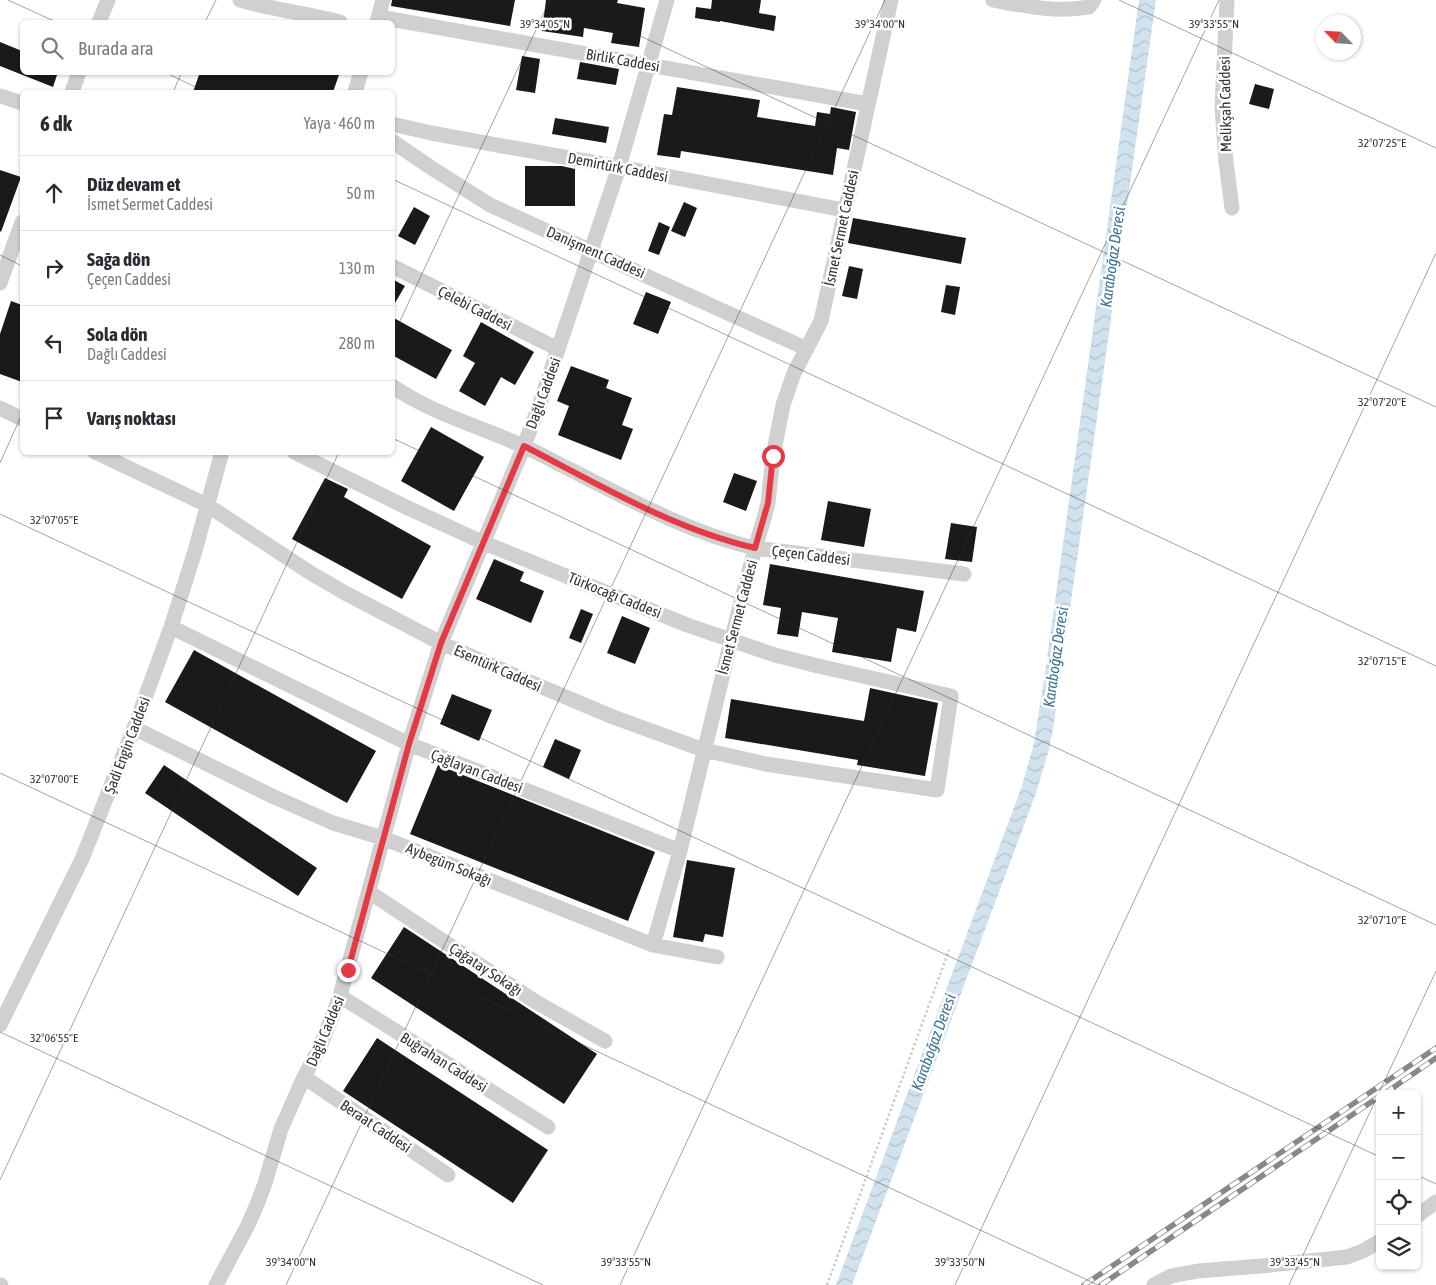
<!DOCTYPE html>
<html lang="tr">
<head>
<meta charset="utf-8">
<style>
	body { margin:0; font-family:"Asap Condensed",sans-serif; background:#f7f7f7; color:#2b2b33 }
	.controls { position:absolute; right:15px; bottom:15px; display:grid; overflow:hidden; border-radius:8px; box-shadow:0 1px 4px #0004 }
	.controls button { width:45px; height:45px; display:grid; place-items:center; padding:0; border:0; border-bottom:1px solid #e1e1e2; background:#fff; color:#2b2b33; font:25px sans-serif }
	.compass { position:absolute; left:1316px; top:15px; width:45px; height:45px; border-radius:50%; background:#fff; box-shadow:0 1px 4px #0004; rotate:295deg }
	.stop { position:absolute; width:15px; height:15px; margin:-11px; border:4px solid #e63946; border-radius:50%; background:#fff }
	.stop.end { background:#e63946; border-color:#fff; box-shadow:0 1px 5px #0008 }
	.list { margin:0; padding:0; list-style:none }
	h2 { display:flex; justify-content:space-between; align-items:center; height:65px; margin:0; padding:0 20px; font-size:21px }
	h2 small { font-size:16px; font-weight:400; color:#7c7c81 }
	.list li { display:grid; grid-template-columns:32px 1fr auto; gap:15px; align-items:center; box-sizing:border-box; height:75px; padding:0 20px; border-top:1px solid #e1e1e2 }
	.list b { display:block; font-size:19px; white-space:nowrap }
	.list p { margin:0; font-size:16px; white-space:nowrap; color:#7c7c81 }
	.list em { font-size:16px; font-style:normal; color:#7c7c81 }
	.icon { flex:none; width:28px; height:28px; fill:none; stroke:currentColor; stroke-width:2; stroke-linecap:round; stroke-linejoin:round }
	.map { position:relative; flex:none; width:1436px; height:1285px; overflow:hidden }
	.search { position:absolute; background:#fff; box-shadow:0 1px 4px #0004; left:20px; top:20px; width:375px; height:55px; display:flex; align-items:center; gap:12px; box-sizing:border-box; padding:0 18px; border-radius:8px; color:#7c7c81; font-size:19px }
	.panel { position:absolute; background:#fff; box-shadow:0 1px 4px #0004; left:20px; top:90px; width:375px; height:365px; border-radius:8px }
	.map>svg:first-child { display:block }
	.water { fill:url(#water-waves) }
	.building { fill:#1a1a1a }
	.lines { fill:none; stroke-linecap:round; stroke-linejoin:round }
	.path { stroke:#cdcdcd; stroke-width:2.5; stroke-dasharray:2.5 2.5; stroke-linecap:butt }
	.minor { stroke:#d0d0d0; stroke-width:15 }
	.rail-casing { stroke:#888; stroke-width:5.5 }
	.rail { stroke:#fff; stroke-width:4; stroke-dasharray:11; stroke-linecap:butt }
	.route { stroke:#e63946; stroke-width:6 }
	.ticks { fill:none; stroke:#333; stroke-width:1; stroke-opacity:0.45 }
	.labels { text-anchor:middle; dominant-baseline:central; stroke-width:5; stroke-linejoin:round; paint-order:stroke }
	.street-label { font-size:15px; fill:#333; stroke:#fff }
	.water-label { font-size:16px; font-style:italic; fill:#3f7597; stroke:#fff }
	.ticks-label { font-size:12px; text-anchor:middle; fill:#333; stroke:#fff; stroke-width:5; stroke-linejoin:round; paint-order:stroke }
</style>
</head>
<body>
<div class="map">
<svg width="1436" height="1285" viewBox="0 0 1436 1285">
	<defs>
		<pattern id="water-waves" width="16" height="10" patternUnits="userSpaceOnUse" patternTransform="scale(1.25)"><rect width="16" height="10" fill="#cfe2ee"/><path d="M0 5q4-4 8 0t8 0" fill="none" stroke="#b2c2cd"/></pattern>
	</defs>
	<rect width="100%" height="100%" fill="#fff"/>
	<path class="water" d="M 1139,0 L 1156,0 L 1053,729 L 1048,753 L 1036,793 L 852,1285 L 836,1285 L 1022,786 L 1034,743 L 1045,673 Z"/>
	<path class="building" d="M 392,0 L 515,0 L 510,26 L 391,6 Z
		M 546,0 L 618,0 L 617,3 L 645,8 L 639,47 L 611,43 L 613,33 L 584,28 L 583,37 L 542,31 Z
		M 712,0 L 761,0 L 759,13 L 776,16 L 774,31 L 720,21 L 720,22 L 695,18 L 696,7 L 711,9 Z
		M 0,42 L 22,51 L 22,72 L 58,72 L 53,87 L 0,66 Z
		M 522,56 L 540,59 L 535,93 L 516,90 Z
		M 580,62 L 619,69 L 616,85 L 577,79 Z
		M 200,72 L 340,72 L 333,92 L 193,92 Z
		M 1255,84 L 1274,89 L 1269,109 L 1249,104 Z
		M 677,87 L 760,100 L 757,117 L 815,126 L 817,112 L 830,114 L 831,107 L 856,112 L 849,150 L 837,148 L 833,175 L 681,151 L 680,158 L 657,155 L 664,114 L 672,115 Z
		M 555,118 L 609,127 L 606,143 L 552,134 Z
		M 525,166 L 562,166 L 575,169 L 575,206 L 525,206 Z
		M 0,170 L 21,177 L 1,232 L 0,231 Z
		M 684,202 L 697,208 L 685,237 L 671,231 Z
		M 414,207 L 430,216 L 415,245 L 398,236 Z
		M 853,218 L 966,238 L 961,264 L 848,243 Z
		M 659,222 L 670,227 L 659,255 L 648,251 Z
		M 849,266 L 863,269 L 857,299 L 842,296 Z
		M 392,279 L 405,286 L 392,308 Z
		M 946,285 L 960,287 L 955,315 L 941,312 Z
		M 646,292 L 671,302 L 658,334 L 633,324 Z
		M 11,301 L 22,305 L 22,382 L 0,374 L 0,334 Z
		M 392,317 L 452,350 L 436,379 L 392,355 Z
		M 481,322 L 534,352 L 515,385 L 501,377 L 485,406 L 459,391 L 475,363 L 463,356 Z
		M 571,366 L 609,380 L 606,388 L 632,398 L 622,425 L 633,429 L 621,460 L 558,435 L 569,406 L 557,401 Z
		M 431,427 L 484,457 L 454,511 L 401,481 Z
		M 734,473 L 757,481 L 746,511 L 723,502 Z
		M 325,478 L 348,489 L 344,497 L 431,546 L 402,599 L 292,539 Z
		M 828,501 L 871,509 L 864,547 L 821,540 Z
		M 951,523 L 977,527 L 972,562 L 945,559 Z
		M 494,559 L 524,572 L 520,581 L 544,591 L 531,623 L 476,599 Z
		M 770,564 L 924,591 L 916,632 L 897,628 L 891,662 L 832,652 L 838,618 L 802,612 L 798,637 L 777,634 L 781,608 L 763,605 Z
		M 581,609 L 593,614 L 581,643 L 569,638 Z
		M 622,616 L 650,628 L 635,664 L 607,653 Z
		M 194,650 L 376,751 L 347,803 L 165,702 Z
		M 870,688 L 938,703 L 925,776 L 857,765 L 858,760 L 725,738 L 731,699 L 864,721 Z
		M 452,694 L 492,710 L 479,741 L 440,724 Z
		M 555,739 L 581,750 L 569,779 L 543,767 Z
		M 164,765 L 317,868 L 298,896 L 145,793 Z
		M 438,765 L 655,852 L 628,921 L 410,834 Z
		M 687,860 L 735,868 L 723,937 L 705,934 L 703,942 L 673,937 Z
		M 404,927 L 597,1054 L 564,1104 L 371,978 Z
		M 377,1038 L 548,1150 L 513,1203 L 343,1091 Z"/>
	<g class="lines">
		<path class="path" d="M 827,1285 L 949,950"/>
		<path class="minor" d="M 240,0 C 273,10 307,13 340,22
			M 993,0 C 1025,6 1057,13 1089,7 L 1094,0
			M 1227,0 L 1222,108 L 1226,162 L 1232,208
			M 379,17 L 868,104
			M 99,22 L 108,0
			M 377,22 L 383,0
			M 72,92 L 79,72
			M 355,92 L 361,72
			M 0,96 L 22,103
			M 392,124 L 431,133 L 619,167 L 844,210
			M 392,141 L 430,167 L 490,205 L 807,349
			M 392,266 L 558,349
			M 0,283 L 22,222
			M 392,386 C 433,414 479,426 523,446 C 539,453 555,462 571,470 C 630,500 690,533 755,548 L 964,574
			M 0,408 L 22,419
			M 95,452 L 207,505 L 309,572 L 345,593 L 441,643 L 523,679 L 613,717 L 704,750 L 766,764 L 937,790 L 951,696 L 818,666 L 775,655 L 687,625 L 482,542 L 408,508 L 294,452
			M 171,627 L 409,744 L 680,851
			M 134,728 L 272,796 L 333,823 L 383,838 L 653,945 L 717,957
			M 369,892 L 536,1002 L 605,1041
			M 653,945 L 680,851 L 731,641 L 755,548 L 763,522 L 768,503 L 773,456 L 783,405 L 794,373 L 821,321 L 891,0
			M 340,996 L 548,1127
			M 0,1025 L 82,859 L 134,728 L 171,627 L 195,551 L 222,452
			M 304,1077 L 448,1175
			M 1417,1216 L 1436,1202
			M 0,1285 L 1,1285
			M 216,1285 L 248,1225 L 258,1202 L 265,1183 L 281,1129 L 304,1077 L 320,1047 L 340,996 L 409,744 L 441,643 L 524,446 L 539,406 L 619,167 L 667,0
			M 1154,1285 L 1171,1276 L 1198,1271 L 1261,1266 L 1347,1257 L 1363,1251 L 1380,1241"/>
		<g class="rail-casing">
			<path id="rail" d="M 1384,1094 L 1436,1058
				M 1084,1285 L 1436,1048
				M 1101,1285 L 1380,1096"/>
		</g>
		<use href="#rail" class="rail"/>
	</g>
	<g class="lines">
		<path class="route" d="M 348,970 L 409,744 L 441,643 L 524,446 C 598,484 673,529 755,548 L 768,503 L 773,456"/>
	</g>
	<path class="ticks" d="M 8,0 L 56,22M 563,0 L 1436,407M 1119,0 L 1436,148M 205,22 L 216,0M 164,72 L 206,92M 173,92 L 182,72M 392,179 L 1436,666M 0,255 L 22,266M 392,338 L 550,0M 392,438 L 1436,925M 0,463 L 22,414M 0,514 L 1380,1157M 0,773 L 1098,1285M 0,1032 L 543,1285M 1417,1175 L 1436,1184M 0,1180 L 339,452M 286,1285 L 885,0M 620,1285 L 1219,0M 955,1285 L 1436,253M 1289,1285 L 1436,971"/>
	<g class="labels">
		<g class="street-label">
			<text transform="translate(623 60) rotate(10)">Birlik Caddesi</text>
			<text transform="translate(1225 104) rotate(-91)">Melikşah Caddesi</text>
			<text transform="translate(618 167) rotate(11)">Demirtürk Caddesi</text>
			<text transform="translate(841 228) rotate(-78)">İsmet Sermet Caddesi</text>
			<text transform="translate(596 252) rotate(24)">Danişment Caddesi</text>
			<text transform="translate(475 308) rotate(27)">Çelebi Caddesi</text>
			<text transform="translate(543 393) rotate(-70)">Dağlı Caddesi</text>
			<text transform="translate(811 555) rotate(7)">Çeçen Caddesi</text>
			<text transform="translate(615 595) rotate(22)">Türkocağı Caddesi</text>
			<text transform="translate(737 617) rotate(-75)">İsmet Sermet Caddesi</text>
			<text transform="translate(498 668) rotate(24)">Esentürk Caddesi</text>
			<text transform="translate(127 745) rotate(-69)">Şadi Engin Caddesi</text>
			<text transform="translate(477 771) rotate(21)">Çağlayan Caddesi</text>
			<text transform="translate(449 864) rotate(22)">Aybegüm Sokağı</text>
			<text transform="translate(486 969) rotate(33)">Çağatay Sokağı</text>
			<text transform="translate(325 1031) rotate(-67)">Dağlı Caddesi</text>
			<text transform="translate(444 1062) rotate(32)">Buğrahan Caddesi</text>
			<text transform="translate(376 1126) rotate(34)">Beraat Caddesi</text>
		</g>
		<g class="water-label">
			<text transform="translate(1112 257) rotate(-82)">Karaboğaz Deresi</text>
			<text transform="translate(1055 657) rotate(-82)">Karaboğaz Deresi</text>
			<text transform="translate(933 1042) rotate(-70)">Karaboğaz Deresi</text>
		</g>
	</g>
	<g class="ticks-label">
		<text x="545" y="28">39°34'05"N</text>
		<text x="880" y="28">39°34'00"N</text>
		<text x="1214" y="28">39°33'55"N</text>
		<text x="1382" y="147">32°07'25"E</text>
		<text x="1382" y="406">32°07'20"E</text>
		<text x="54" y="524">32°07'05"E</text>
		<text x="1382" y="665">32°07'15"E</text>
		<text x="54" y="783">32°07'00"E</text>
		<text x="1382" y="924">32°07'10"E</text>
		<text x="54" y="1042">32°06'55"E</text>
		<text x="291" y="1266">39°34'00"N</text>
		<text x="626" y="1266">39°33'55"N</text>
		<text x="960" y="1266">39°33'50"N</text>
		<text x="1295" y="1266">39°33'45"N</text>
	</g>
</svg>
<div class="controls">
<button>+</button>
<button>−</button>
<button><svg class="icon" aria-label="locate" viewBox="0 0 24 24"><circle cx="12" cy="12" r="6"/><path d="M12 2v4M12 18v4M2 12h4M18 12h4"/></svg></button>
<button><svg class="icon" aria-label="layers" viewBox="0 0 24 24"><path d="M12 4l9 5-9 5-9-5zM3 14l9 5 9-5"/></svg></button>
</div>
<svg class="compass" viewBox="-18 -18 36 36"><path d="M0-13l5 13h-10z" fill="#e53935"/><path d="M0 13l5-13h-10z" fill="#7c7c81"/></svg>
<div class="stop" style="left:773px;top:456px"></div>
<div class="stop end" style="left:348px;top:970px"></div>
<div class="search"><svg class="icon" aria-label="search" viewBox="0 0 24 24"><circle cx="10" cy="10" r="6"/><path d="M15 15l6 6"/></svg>Burada ara</div>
<section class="panel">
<h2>6 dk<small>Yaya · 460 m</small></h2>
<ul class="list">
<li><svg class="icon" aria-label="ahead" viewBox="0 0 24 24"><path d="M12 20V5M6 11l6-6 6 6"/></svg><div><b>Düz devam et</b><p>İsmet Sermet Caddesi</p></div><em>50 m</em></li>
<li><svg class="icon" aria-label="right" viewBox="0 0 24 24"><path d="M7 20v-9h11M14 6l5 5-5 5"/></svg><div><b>Sağa dön</b><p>Çeçen Caddesi</p></div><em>130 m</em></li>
<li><svg class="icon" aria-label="left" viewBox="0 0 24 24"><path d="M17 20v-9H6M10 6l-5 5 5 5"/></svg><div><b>Sola dön</b><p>Dağlı Caddesi</p></div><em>280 m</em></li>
<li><svg class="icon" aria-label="arrive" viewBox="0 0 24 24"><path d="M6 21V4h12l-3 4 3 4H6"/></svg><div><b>Varış noktası</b></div></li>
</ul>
</section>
</div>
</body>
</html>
